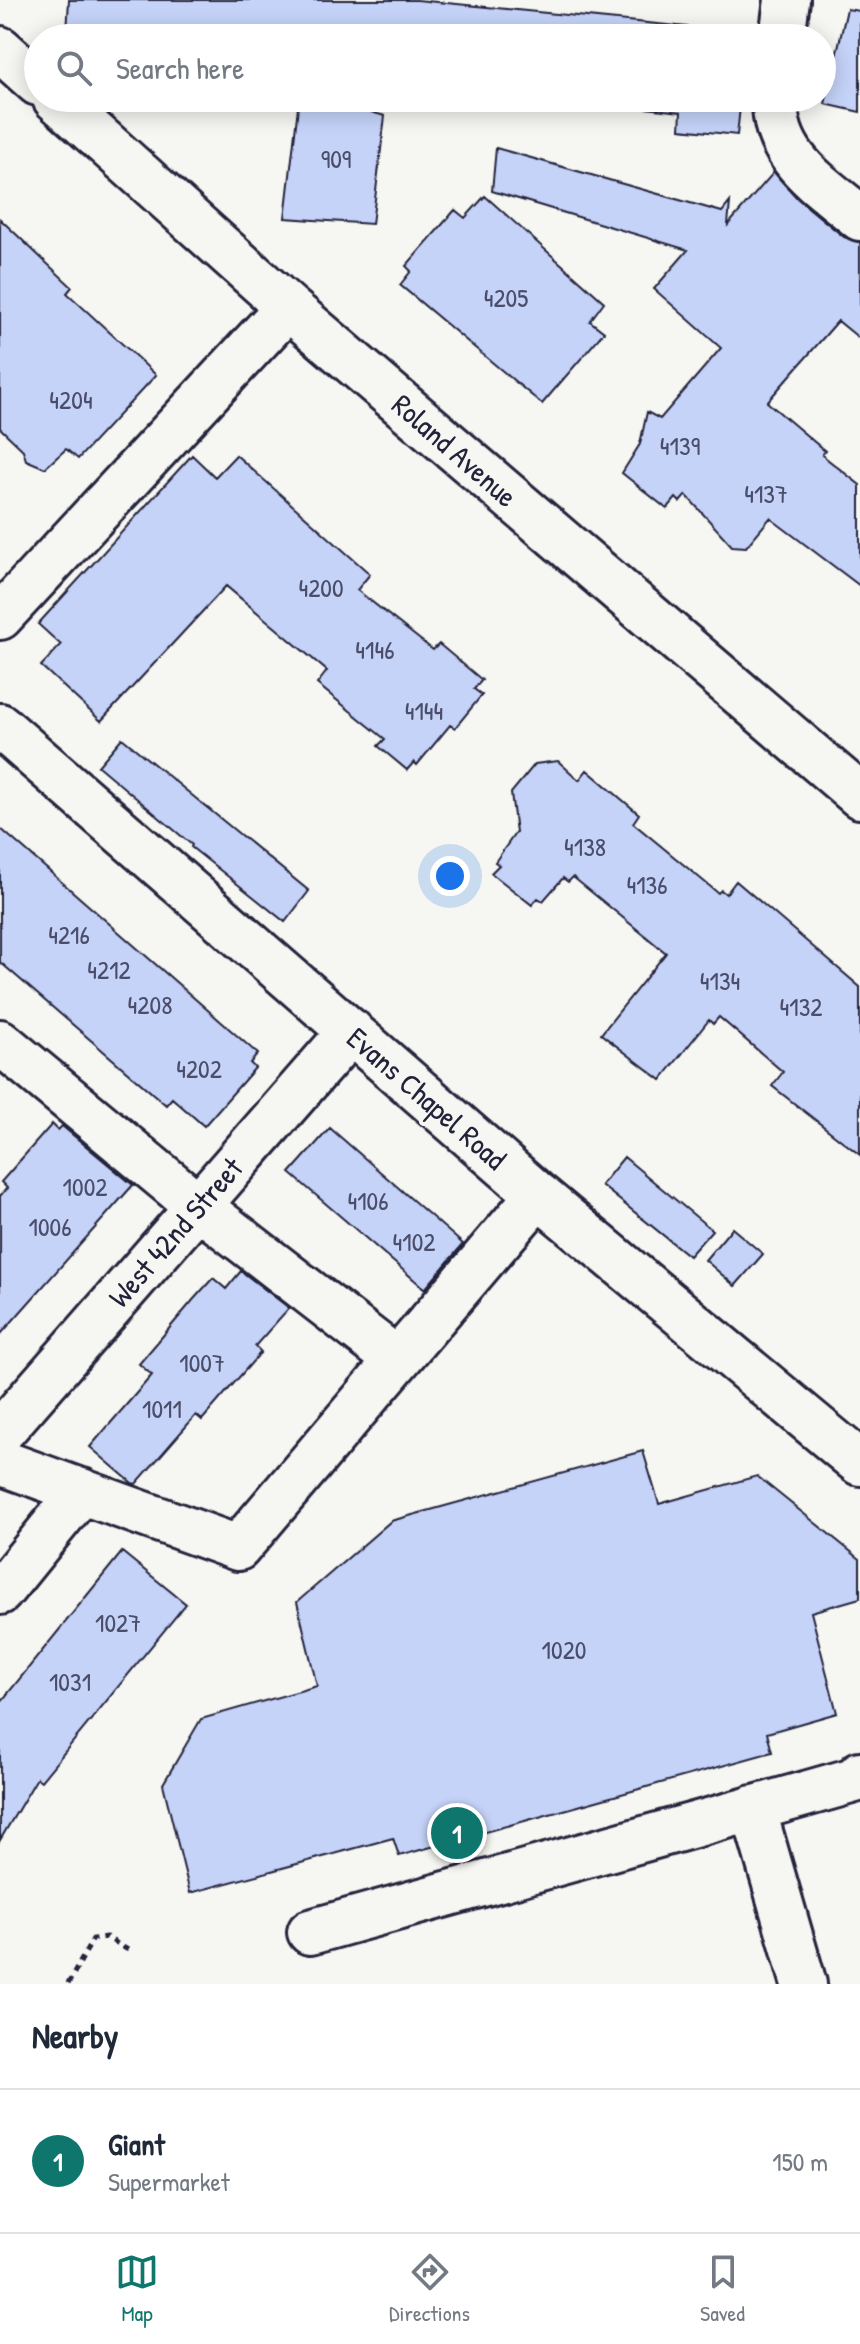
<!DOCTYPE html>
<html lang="en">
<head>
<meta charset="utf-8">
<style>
	body { margin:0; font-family:"Patrick Hand",sans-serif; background:#f6f6f7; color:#1f2937 }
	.you { position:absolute; left:450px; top:876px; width:28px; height:28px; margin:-20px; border:6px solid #fff; border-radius:50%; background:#1a73e8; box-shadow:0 0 0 12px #1a73e833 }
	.badge { display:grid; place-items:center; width:52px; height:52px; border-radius:50%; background:#0f766e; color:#fff; font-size:26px; font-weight:700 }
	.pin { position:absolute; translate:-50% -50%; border:4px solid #fff; box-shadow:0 2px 8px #0006 }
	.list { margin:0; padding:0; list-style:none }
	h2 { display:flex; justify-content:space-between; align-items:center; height:104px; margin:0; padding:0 32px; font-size:34px }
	h2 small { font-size:26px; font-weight:400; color:#747a83 }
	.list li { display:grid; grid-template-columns:52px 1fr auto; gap:24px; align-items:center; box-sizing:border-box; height:144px; padding:0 32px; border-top:2px solid #e0e1e3 }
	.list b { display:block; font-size:30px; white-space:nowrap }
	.list p { margin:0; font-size:26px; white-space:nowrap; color:#747a83 }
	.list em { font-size:26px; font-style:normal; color:#747a83 }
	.icon { flex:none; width:44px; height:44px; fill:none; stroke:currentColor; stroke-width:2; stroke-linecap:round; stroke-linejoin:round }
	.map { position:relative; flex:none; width:860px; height:1984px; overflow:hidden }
	.search { position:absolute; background:#fff; box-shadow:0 4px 20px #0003; left:24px; right:24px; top:24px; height:88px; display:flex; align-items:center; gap:20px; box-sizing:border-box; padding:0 28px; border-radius:44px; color:#747a83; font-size:30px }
	.sheet { height:248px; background:#fff }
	nav { display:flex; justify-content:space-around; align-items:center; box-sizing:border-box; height:112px; border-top:2px solid #e0e1e3; background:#fff; font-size:22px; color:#747a83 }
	nav a { display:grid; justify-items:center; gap:4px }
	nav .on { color:#0f766e }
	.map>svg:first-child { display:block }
	.building { fill:#c5d3f9; stroke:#22223b; stroke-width:2 }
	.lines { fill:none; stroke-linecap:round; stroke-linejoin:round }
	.minor-casing { stroke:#22223b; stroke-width:50 }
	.path { stroke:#22223b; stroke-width:5; stroke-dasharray:6 6; stroke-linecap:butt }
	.minor { stroke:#f6f6f2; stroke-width:44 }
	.labels { text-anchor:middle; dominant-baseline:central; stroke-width:8; stroke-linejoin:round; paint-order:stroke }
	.number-label { font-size:26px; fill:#4b4e6a }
	.street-label { font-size:30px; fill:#22223b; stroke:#f6f6f2 }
</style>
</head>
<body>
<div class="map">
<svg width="860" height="1984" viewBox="0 0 860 1984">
	<rect width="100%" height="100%" fill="#f6f6f2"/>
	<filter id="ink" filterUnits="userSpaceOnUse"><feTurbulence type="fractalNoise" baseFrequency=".0125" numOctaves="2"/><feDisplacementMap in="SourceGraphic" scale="16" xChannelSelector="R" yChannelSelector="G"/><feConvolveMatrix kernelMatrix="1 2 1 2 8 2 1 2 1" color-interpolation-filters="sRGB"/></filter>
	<g filter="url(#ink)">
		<path class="building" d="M 69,0 L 417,0 L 747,33 L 746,38 L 132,38 L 67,32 Z
			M 847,9 L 860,11 L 860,112 L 825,104 Z
			M 299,98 L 355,98 L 353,107 L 385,116 L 372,224 L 285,218 Z
			M 451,98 L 741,98 L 737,135 L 680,129 L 681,112 L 610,104 L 610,108 Z
			M 496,148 L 722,212 L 730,202 L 728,225 L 774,172 L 798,199 L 844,237 L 860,242 L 860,339 L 838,321 L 767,402 L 825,451 L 822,455 L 860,485 L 860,586 L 770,518 L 746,547 L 732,546 L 686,495 L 680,502 L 676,498 L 667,509 L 622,473 L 640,444 L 647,412 L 660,419 L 721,348 L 654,289 L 688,250 L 492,191 Z
			M 485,196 L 604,302 L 590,321 L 604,332 L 542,404 L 400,285 L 411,271 L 406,266 L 455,210 L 465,218 Z
			M 0,219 L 72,287 L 67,293 L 156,375 L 78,459 L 66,449 L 45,468 L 26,460 L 23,450 L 0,428 Z
			M 192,455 L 215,477 L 236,455 L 370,574 L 357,590 L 433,650 L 439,644 L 482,680 L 474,689 L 482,695 L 455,728 L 450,725 L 417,765 L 414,762 L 407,770 L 378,746 L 385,739 L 317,684 L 327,671 L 226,586 L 101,721 L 41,666 L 61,645 L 38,624 Z
			M 122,738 L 309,891 L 285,922 L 191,847 L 192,845 L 98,766 Z
			M 558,761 L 579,780 L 587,770 L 639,814 L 633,823 L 718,893 L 721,890 L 726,894 L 736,881 L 860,987 L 860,1155 L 772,1086 L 783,1072 L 719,1017 L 713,1024 L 709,1020 L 661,1080 L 601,1034 L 666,953 L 573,877 L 568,882 L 563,878 L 543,901 L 538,898 L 532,905 L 491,873 L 499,865 L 495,862 L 516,832 L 511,793 L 535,764 Z
			M 0,828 L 258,1054 L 250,1063 L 255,1068 L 204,1126 L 172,1098 L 166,1105 L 0,962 Z
			M 52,1124 L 58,1130 L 62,1126 L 133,1185 L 0,1335 L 0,1196 L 7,1188 L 1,1182 Z
			M 330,1128 L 463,1244 L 425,1289 L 290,1173 Z
			M 624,1157 L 712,1230 L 689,1256 L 601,1185 Z
			M 732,1228 L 763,1254 L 735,1286 L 705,1260 Z
			M 241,1271 L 289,1308 L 255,1346 L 261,1352 L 202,1420 L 196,1415 L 136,1484 L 132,1483 L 90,1447 L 152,1375 L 139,1364 L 194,1299 L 213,1278 L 226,1289 Z
			M 643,1451 L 659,1504 L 757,1476 L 860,1559 L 860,1598 L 811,1612 L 837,1713 L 767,1733 L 772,1752 L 399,1856 L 393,1838 L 190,1893 L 163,1784 L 201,1719 L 317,1686 L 297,1602 L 391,1521 Z
			M 122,1552 L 186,1604 L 41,1781 L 37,1778 L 0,1840 L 0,1703 Z"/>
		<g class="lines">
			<g class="minor-casing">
				<path id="minor" d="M 782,38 L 787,0
					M 0,49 L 38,83
					M 55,98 L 288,307 L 860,796
					M 775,98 C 773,158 819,183 860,218
					M 0,617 L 288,307
					M 0,726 L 538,1195 L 860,1463
					M 0,1042 L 198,1206 L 397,1360
					M 0,1433 L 351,1031
					M 0,1462 L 238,1548 L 538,1195
					M 0,1592 L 82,1491
					M 753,1808 L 804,1984
					M 310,1932 L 798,1796 L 858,1779 L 860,1774"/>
			</g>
			<path class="path" d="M 68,1984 L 93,1939 L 106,1937 L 128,1950"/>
			<use href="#minor" class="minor"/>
		</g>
	</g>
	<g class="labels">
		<g class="number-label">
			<text x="336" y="158">909</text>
			<text x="506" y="297">4205</text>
			<text x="71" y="399">4204</text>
			<text x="680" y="445">4139</text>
			<text x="766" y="493">4137</text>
			<text x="321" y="587">4200</text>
			<text x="375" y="649">4146</text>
			<text x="424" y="710">4144</text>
			<text x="585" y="846">4138</text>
			<text x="647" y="884">4136</text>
			<text x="69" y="934">4216</text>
			<text x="109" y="969">4212</text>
			<text x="720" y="980">4134</text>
			<text x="150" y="1004">4208</text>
			<text x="801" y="1006">4132</text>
			<text x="199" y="1068">4202</text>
			<text x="85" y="1186">1002</text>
			<text x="368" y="1200">4106</text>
			<text x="50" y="1226">1006</text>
			<text x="414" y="1241">4102</text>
			<text x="202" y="1362">1007</text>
			<text x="162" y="1408">1011</text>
			<text x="118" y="1622">1027</text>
			<text x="564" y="1649">1020</text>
			<text x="70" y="1681">1031</text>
		</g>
		<g class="street-label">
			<text transform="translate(455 450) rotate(41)">Roland Avenue</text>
			<text transform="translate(427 1098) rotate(41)">Evans Chapel Road</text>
			<text transform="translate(175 1232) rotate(-49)">West 42nd Street</text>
		</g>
	</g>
</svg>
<div class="you"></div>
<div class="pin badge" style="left:457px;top:1833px">1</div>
<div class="search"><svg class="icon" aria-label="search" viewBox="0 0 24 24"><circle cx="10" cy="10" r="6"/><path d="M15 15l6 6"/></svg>Search here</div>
</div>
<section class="sheet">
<h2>Nearby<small></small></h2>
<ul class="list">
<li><span class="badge">1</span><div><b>Giant</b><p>Supermarket</p></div><em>150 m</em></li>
</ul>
</section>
<nav>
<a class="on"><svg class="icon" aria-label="map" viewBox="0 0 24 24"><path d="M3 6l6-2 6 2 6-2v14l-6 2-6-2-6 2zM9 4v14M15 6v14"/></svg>Map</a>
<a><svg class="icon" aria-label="directions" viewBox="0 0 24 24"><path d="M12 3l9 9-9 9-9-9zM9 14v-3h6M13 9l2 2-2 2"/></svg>Directions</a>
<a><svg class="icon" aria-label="saved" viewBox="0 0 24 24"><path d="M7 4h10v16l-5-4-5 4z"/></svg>Saved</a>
</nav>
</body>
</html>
